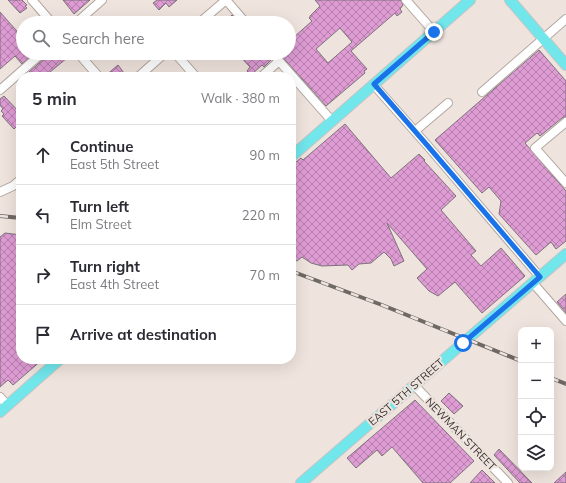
<!DOCTYPE html>
<html lang="en">
<head>
<meta charset="utf-8">
<style>
	body { margin:0; font-family:Mulish,sans-serif; background:#f2f2f3; color:#2b2b33 }
	.controls { position:absolute; right:12px; bottom:12px; display:grid; overflow:hidden; border-radius:8px; box-shadow:0 4px 16px #0002 }
	.controls button { width:36px; height:36px; display:grid; place-items:center; padding:0; border:0; border-bottom:1px solid #e1e1e2; background:#fff; color:#2b2b33; font:20px sans-serif }
	.stop { position:absolute; width:12px; height:12px; margin:-9px; border:3px solid #1a73e8; border-radius:50%; background:#fff }
	.stop.end { background:#1a73e8; border-color:#fff; box-shadow:0 1px 4px #0008 }
	.list { margin:0; padding:0; list-style:none }
	h2 { display:flex; justify-content:space-between; align-items:center; height:52px; margin:0; padding:0 16px; font-size:17px }
	h2 small { font-size:13px; font-weight:400; color:#7c7c81 }
	.list li { display:grid; grid-template-columns:26px 1fr auto; gap:12px; align-items:center; box-sizing:border-box; height:60px; padding:0 16px; border-top:1px solid #e1e1e2 }
	.list b { display:block; font-size:15px; white-space:nowrap }
	.list p { margin:0; font-size:13px; white-space:nowrap; color:#7c7c81 }
	.list em { font-size:13px; font-style:normal; color:#7c7c81 }
	.icon { flex:none; width:22px; height:22px; fill:none; stroke:currentColor; stroke-width:2; stroke-linecap:round; stroke-linejoin:round }
	.map { position:relative; flex:none; width:566px; height:483px; overflow:hidden }
	.search { position:absolute; background:#fff; box-shadow:0 4px 16px #0002; left:16px; top:16px; width:280px; height:44px; display:flex; align-items:center; gap:10px; box-sizing:border-box; padding:0 14px; border-radius:22px; color:#7c7c81; font-size:15px }
	.panel { position:absolute; background:#fff; box-shadow:0 4px 16px #0002; left:16px; top:72px; width:280px; height:292px; border-radius:16px }
	.map>svg:first-child { display:block }
	.building { fill:url(#building-cross-hatch); stroke:#7d737b; fill-rule:evenodd }
	.lines { fill:none; stroke-linecap:round; stroke-linejoin:round }
	.minor-casing { stroke:#b1a7a0; stroke-width:10 }
	.major-casing { stroke:#c7c5c5; stroke-width:12 }
	.minor { stroke:#fff; stroke-width:8 }
	.major { stroke:#71e6eb; stroke-width:10 }
	.rail-casing { stroke:#6f6965; stroke-width:4 }
	.rail { stroke:#efe4dd; stroke-width:2.5; stroke-dasharray:8; stroke-linecap:butt }
	.route { stroke:#1a73e8; stroke-width:5 }
	.labels { text-anchor:middle; dominant-baseline:central; stroke-width:4; stroke-linejoin:round; paint-order:stroke }
	.street-label { font-size:11px; fill:#36312f; stroke:#efe4dd }
</style>
</head>
<body>
<div class="map">
<svg width="566" height="483" viewBox="0 0 566 483">
	<defs>
		<pattern id="building-cross-hatch" width="8" height="8" patternUnits="userSpaceOnUse"><rect width="8" height="8" fill="#de9bd4"/><path d="M0 0l8 8M0 8l8-8" fill="none" stroke="#b57fac"/></pattern>
	</defs>
	<rect width="100%" height="100%" fill="#efe4dd"/>
	<path class="building" d="M 8,0 L 22,0 L 27,5 L 25,6 L 27,8 L 20,13 Z
		M 63,0 L 90,0 L 74,14 Z
		M 157,0 L 177,0 L 169,7 L 166,3 L 159,10 L 153,3 Z
		M 315,0 L 401,0 L 403,5 L 400,9 L 402,12 L 397,16 L 395,13 L 351,51 L 367,69 L 364,71 L 365,73 L 326,106 L 279,53 L 289,53 L 289,34 L 293,38 L 312,21 L 309,18 L 310,17 L 310,16 L 320,6 ZM 340,28 L 352,42 L 328,63 L 316,49 Z
		M 0,12 L 23,38 L 23,53 L 34,53 L 22,64 L 15,56 L 0,69 Z
		M 232,15 L 239,23 L 223,23 Z
		M 539,50 L 566,81 L 566,117 L 562,118 L 540,136 L 537,133 L 525,143 L 566,191 L 566,241 L 556,249 L 551,242 L 536,255 L 499,214 L 501,201 L 489,187 L 482,193 L 435,140 Z
		M 47,53 L 73,53 L 44,77 L 34,77 L 29,72 L 46,57 Z
		M 237,53 L 252,53 L 258,60 L 267,53 L 271,60 L 264,67 L 262,65 L 251,75 L 247,71 L 250,67 Z
		M 118,65 L 124,73 L 119,77 L 104,77 Z
		M 4,96 L 21,114 L 21,122 L 14,129 L 2,116 L 4,114 L 1,111 L 3,109 L 0,105 L 0,99 Z
		M 345,124 L 391,178 L 419,154 L 425,160 L 424,161 L 456,196 L 441,210 L 476,251 L 471,255 L 481,266 L 501,248 L 525,276 L 482,313 L 455,282 L 438,296 L 429,291 L 417,278 L 427,269 L 387,223 L 404,261 L 394,266 L 391,259 L 384,252 L 371,263 L 359,264 L 352,270 L 348,265 L 322,266 L 311,263 L 302,257 L 297,261 L 291,258 L 291,166 L 301,158 L 303,160 Z
		M 5,233 L 21,235 L 21,359 L 43,359 L 13,385 L 8,380 L 0,387 L 0,237 Z
		M 566,294 L 566,313 L 557,302 Z
		M 449,393 L 463,406 L 454,414 L 441,401 Z
		M 415,400 L 474,461 L 450,483 L 423,483 L 392,447 L 382,456 L 377,450 L 356,468 L 347,458 Z
		M 499,449 L 532,483 L 520,483 L 494,455 Z
		M 482,470 L 495,483 L 470,483 Z
		M 566,472 L 566,483 L 554,483 Z"/>
	<g class="lines">
		<g class="minor-casing">
			<path id="minor" d="M 32,0 L 52,23
				M 406,0 L 434,32
				M 76,23 L 102,0
				M 199,23 L 226,0 L 246,23
				M 78,53 L 99,77
				M 175,53 L 196,77
				M 272,53 L 332,121
				M 138,77 L 165,53
				M 261,77 L 279,61
				M 374,85 L 427,145 L 540,277
				M 0,90 L 42,53
				M 482,92 L 566,19
				M 566,122 L 535,148 L 566,183
				M 415,131 L 448,103
				M 0,192 L 13,186 L 21,179
				M 533,283 L 566,321
				M 414,385 L 508,483
				M 0,397 L 7,405"/>
		</g>
		<g class="major-casing">
			<path id="major" d="M 510,0 L 566,65
				M 291,157 L 470,0
				M 0,412 L 60,359
				M 301,483 L 566,254"/>
		</g>
		<use href="#minor" class="minor"/>
		<use href="#major" class="major"/>
		<g class="rail-casing">
			<path id="rail" d="M 0,216 L 21,218
				M 291,271 L 382,305 L 521,361
				M 551,378 L 566,384"/>
		</g>
		<use href="#rail" class="rail"/>
	</g>
	<g class="lines">
		<path class="route" d="M 434,32 L 374,84 L 427,145 L 540,277 L 463,343"/>
	</g>
	<g class="labels">
		<g class="street-label">
			<text transform="translate(406 392) rotate(-41)">EAST 5TH STREET</text>
			<text transform="translate(461 434) rotate(46)">NEWMAN STREET</text>
		</g>
	</g>
</svg>
<div class="controls">
<button>+</button>
<button>−</button>
<button><svg class="icon" aria-label="locate" viewBox="0 0 24 24"><circle cx="12" cy="12" r="6"/><path d="M12 2v4M12 18v4M2 12h4M18 12h4"/></svg></button>
<button><svg class="icon" aria-label="layers" viewBox="0 0 24 24"><path d="M12 4l9 5-9 5-9-5zM3 14l9 5 9-5"/></svg></button>
</div>
<div class="stop" style="left:463px;top:343px"></div>
<div class="stop end" style="left:434px;top:32px"></div>
<div class="search"><svg class="icon" aria-label="search" viewBox="0 0 24 24"><circle cx="10" cy="10" r="6"/><path d="M15 15l6 6"/></svg>Search here</div>
<section class="panel">
<h2>5 min<small>Walk · 380 m</small></h2>
<ul class="list">
<li><svg class="icon" aria-label="ahead" viewBox="0 0 24 24"><path d="M12 20V5M6 11l6-6 6 6"/></svg><div><b>Continue</b><p>East 5th Street</p></div><em>90 m</em></li>
<li><svg class="icon" aria-label="left" viewBox="0 0 24 24"><path d="M17 20v-9H6M10 6l-5 5 5 5"/></svg><div><b>Turn left</b><p>Elm Street</p></div><em>220 m</em></li>
<li><svg class="icon" aria-label="right" viewBox="0 0 24 24"><path d="M7 20v-9h11M14 6l5 5-5 5"/></svg><div><b>Turn right</b><p>East 4th Street</p></div><em>70 m</em></li>
<li><svg class="icon" aria-label="arrive" viewBox="0 0 24 24"><path d="M6 21V4h12l-3 4 3 4H6"/></svg><div><b>Arrive at destination</b></div></li>
</ul>
</section>
</div>
</body>
</html>
